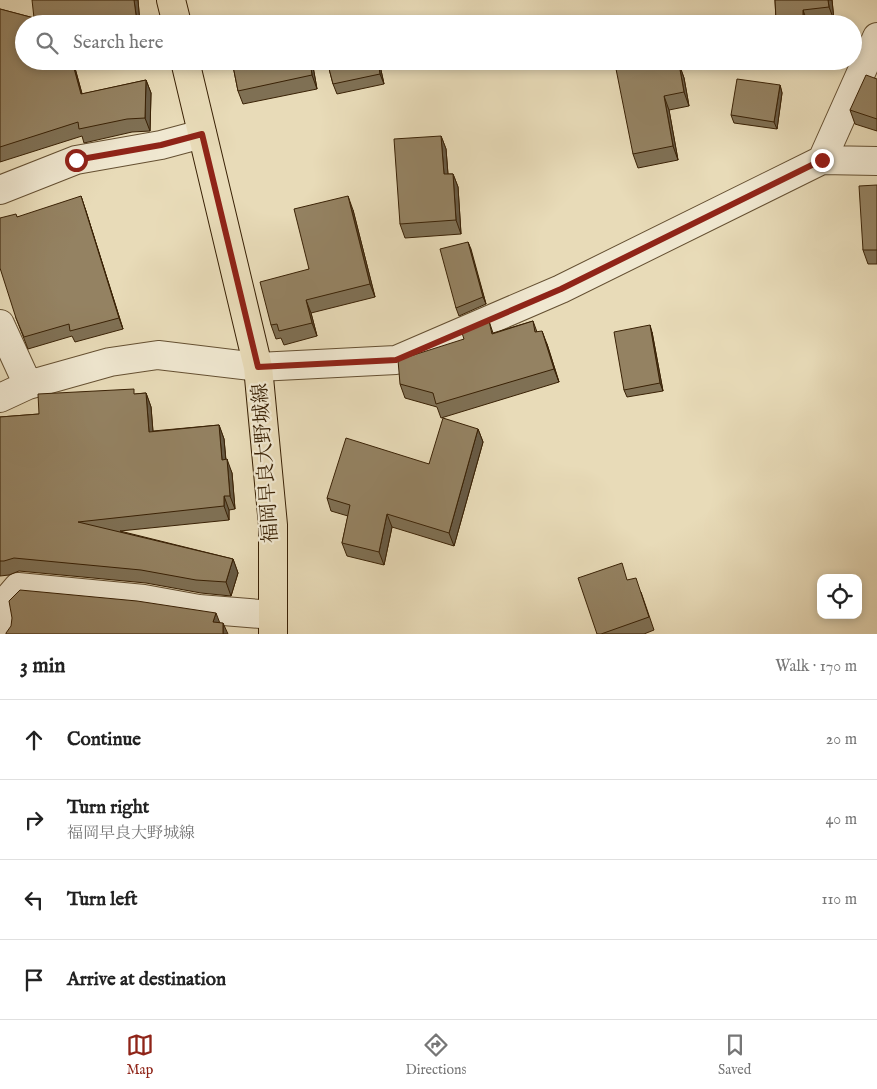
<!DOCTYPE html>
<html lang="en">
<head>
<meta charset="utf-8">
<style>
	body { margin:0; font-family:"IM FELL English","Noto Serif JP",serif; background:#f2f2f2; color:#222 }
	.controls { position:absolute; right:15px; bottom:15px; display:grid; overflow:hidden; border-radius:10px; box-shadow:0 2px 8px #0003 }
	.controls button { width:45px; height:45px; display:grid; place-items:center; padding:0; border:0; border-bottom:1px solid #e0e0e0; background:#fff; color:#222; font:25px sans-serif }
	.stop { position:absolute; width:15px; height:15px; margin:-11px; border:4px solid #8f2418; border-radius:50%; background:#fff }
	.stop.end { background:#8f2418; border-color:#fff; box-shadow:0 1px 5px #0008 }
	.list { margin:0; padding:0; list-style:none }
	h2 { display:flex; justify-content:space-between; align-items:center; height:65px; margin:0; padding:0 20px; font-size:21px }
	h2 small { font-size:16px; font-weight:400; color:#767676 }
	.list li { display:grid; grid-template-columns:32px 1fr auto; gap:15px; align-items:center; box-sizing:border-box; height:80px; padding:0 20px; border-top:1px solid #e0e0e0 }
	.list b { display:block; font-size:19px; white-space:nowrap }
	.list p { margin:0; font-size:16px; white-space:nowrap; color:#767676 }
	.list em { font-size:16px; font-style:normal; color:#767676 }
	.icon { flex:none; width:28px; height:28px; fill:none; stroke:currentColor; stroke-width:2; stroke-linecap:round; stroke-linejoin:round }
	.map { position:relative; flex:none; width:877px; height:634px; overflow:hidden }
	.search { position:absolute; background:#fff; box-shadow:0 2px 8px #0003; left:15px; right:15px; top:15px; height:55px; display:flex; align-items:center; gap:12px; box-sizing:border-box; padding:0 18px; border-radius:28px; color:#767676; font-size:19px }
	.sheet { height:385px; background:#fff }
	nav { display:flex; justify-content:space-around; align-items:center; box-sizing:border-box; height:70px; border-top:1px solid #e0e0e0; background:#fff; font-size:14px; color:#767676 }
	nav a { display:grid; justify-items:center; gap:2px }
	nav .on { color:#8f2418 }
	.map>svg:first-child { display:block }
	.lines { fill:none; stroke-linecap:round; stroke-linejoin:round }
	.street-casing { stroke:#655032; stroke-width:30 }
	.primary-casing { stroke:#392105; stroke-width:30 }
	.street { stroke:#f0e8d1; stroke-width:28 }
	.primary { stroke:#e8dbb8; stroke-width:28 }
	.wall { fill:#7f7054; stroke:#392105 }
	.shaded-wall { fill:#685b45; stroke:#392105 }
	.building { fill:#948262; stroke:#392105 }
	.route { stroke:#8f2418; stroke-width:6 }
	.labels { text-anchor:middle; dominant-baseline:central; stroke-width:4.5; stroke-linejoin:round; paint-order:stroke }
	.street-label { font-size:20px; fill:#392105; stroke:#f0e8d1 }
</style>
</head>
<body>
<div class="map">
<svg width="877" height="634" viewBox="0 0 877 634">
	<rect width="100%" height="100%" fill="#e8dbb8"/>
	<filter id="stains"><feTurbulence type="fractalNoise" baseFrequency=".004" numOctaves="4"/><feColorMatrix values="0 0 0 0 .2 0 0 0 0 .09 0 0 0 0 .02 0 0 0 .5 -.17"/></filter>
	<radialGradient id="worn" r=".72"><stop offset=".6" stop-color="#630" stop-opacity="0"/><stop offset="1" stop-color="#630" stop-opacity=".3"/></radialGradient>
	<g class="lines">
		<g class="street-casing">
			<path id="street" d="M 822,160 L 877,37
				M 0,190 L 76,160 L 161,145 L 202,134
				M 0,324 L 28,385
				M 0,398 L 28,385 L 110,362 L 158,355 L 258,367 L 396,360 L 561,289 L 822,160 L 877,161
				M 0,608 L 18,587 L 144,599 L 199,609 L 273,615
				M 0,620 L 2,634"/>
		</g>
		<g class="primary-casing">
			<path id="primary" d="M 171,0 L 177,24
				M 185,61 L 258,367 L 273,525 L 273,634"/>
		</g>
		<use href="#street" class="street"/>
		<use href="#primary" class="primary"/>
	</g>
	<path class="wall" d="M 138,0 L 140,24 L 24,24 L 24,61 L 73,61 L 82,94 L 146,80 L 151,93 L 150,131 L 132,132 L 84,143 L 82,136 L 0,162 L 0,9 L 34,18 Z
		M 775,0 L 832,0 L 834,20 L 808,24 L 778,24 L 776,20 Z
		M 232,61 L 312,61 L 317,89 L 243,104 L 238,91 Z
		M 327,61 L 379,61 L 384,84 L 337,94 L 333,84 Z
		M 679,64 L 684,78 L 689,106 L 669,110 L 678,160 L 638,168 L 633,154 Z
		M 877,79 L 877,131 L 855,124 L 850,110 Z
		M 780,85 L 782,93 L 777,129 L 734,123 L 731,115 Z
		M 441,136 L 446,149 L 448,174 L 453,174 L 458,187 L 461,234 L 405,238 L 400,224 Z
		M 877,185 L 877,264 L 868,264 L 863,250 Z
		M 85,208 L 123,329 L 75,342 L 72,336 L 28,349 L 16,318 L 17,217 Z
		M 353,210 L 375,297 L 311,313 L 317,336 L 284,345 L 281,338 L 276,339 L 271,325 L 309,269 Z
		M 468,242 L 486,304 L 459,316 L 456,308 Z
		M 489,321 L 493,333 L 533,321 L 537,332 L 547,344 L 559,382 L 441,418 L 437,407 L 405,398 L 400,384 L 464,339 Z
		M 652,332 L 663,391 L 627,397 L 624,390 Z
		M 146,393 L 151,407 L 153,431 L 219,425 L 224,439 L 226,460 L 232,473 L 235,509 L 229,510 L 229,520 L 120,531 L 233,559 L 238,573 L 231,596 L 201,593 L 146,583 L 19,571 L 9,575 L 0,576 L 0,417 L 39,414 L 136,394 Z
		M 478,429 L 483,442 L 454,546 L 392,527 L 384,565 L 347,556 L 342,543 L 348,516 L 331,511 L 327,498 L 429,464 Z
		M 628,580 L 641,592 L 654,630 L 644,634 L 597,634 Z"/>
	<path class="shaded-wall" d="M 134,0 L 138,0 L 140,24 L 137,24 L 137,22 Z
		M 828,0 L 832,0 L 834,20 L 829,7 Z
		M 803,10 L 808,24 L 806,24 L 803,17 Z
		M 72,61 L 73,61 L 86,108 L 81,94 Z
		M 310,61 L 312,61 L 317,89 L 312,75 Z
		M 378,61 L 379,61 L 384,84 L 380,74 Z
		M 679,64 L 684,78 L 689,106 L 684,92 Z
		M 146,80 L 151,93 L 150,131 L 145,118 Z
		M 780,85 L 782,93 L 777,129 L 774,122 Z
		M 664,96 L 669,110 L 678,160 L 673,146 Z
		M 441,136 L 446,149 L 449,188 L 444,174 Z
		M 453,174 L 458,187 L 461,234 L 456,220 Z
		M 81,196 L 85,208 L 123,329 L 119,318 Z
		M 348,196 L 353,210 L 375,297 L 370,284 Z
		M 468,242 L 471,249 L 486,304 L 483,297 Z
		M 306,300 L 311,313 L 317,336 L 312,323 Z
		M 650,325 L 652,332 L 663,391 L 660,383 Z
		M 542,331 L 547,344 L 559,382 L 554,369 Z
		M 146,393 L 151,407 L 154,445 L 149,432 Z
		M 219,425 L 224,439 L 227,474 L 222,460 Z
		M 478,429 L 483,442 L 454,546 L 449,533 Z
		M 227,459 L 232,473 L 235,509 L 230,496 Z
		M 224,496 L 229,510 L 229,520 L 224,506 Z
		M 387,514 L 392,527 L 384,565 L 379,552 Z
		M 233,559 L 238,573 L 231,596 L 226,582 Z
		M 216,613 L 221,626 L 213,622 Z
		M 223,623 L 228,634 L 223,634 Z"/>
	<path class="building" d="M 32,0 L 134,0 L 137,22 L 117,24 L 24,24 L 24,61 L 72,61 L 81,94 L 146,80 L 145,118 L 127,119 L 79,129 L 78,122 L 0,147 L 0,9 L 34,18 Z
		M 775,0 L 828,0 L 829,7 L 803,10 L 803,17 L 776,20 Z
		M 232,61 L 310,61 L 312,75 L 238,91 Z
		M 327,61 L 378,61 L 380,74 L 333,84 Z
		M 627,61 L 662,61 L 679,64 L 684,92 L 664,96 L 673,146 L 633,154 L 615,64 Z
		M 866,75 L 877,79 L 877,119 L 850,110 Z
		M 737,79 L 780,85 L 774,122 L 731,115 Z
		M 441,136 L 444,174 L 453,174 L 456,220 L 400,224 L 394,139 Z
		M 877,185 L 877,250 L 863,250 L 859,186 Z
		M 81,196 L 119,318 L 70,331 L 69,324 L 24,337 L 16,318 L 0,268 L 0,218 L 16,214 L 17,217 Z
		M 348,196 L 370,284 L 306,300 L 312,323 L 279,331 L 277,324 L 271,325 L 260,282 L 309,269 L 294,209 Z
		M 468,242 L 483,297 L 456,308 L 440,249 Z
		M 489,321 L 492,334 L 533,321 L 535,332 L 542,331 L 554,369 L 436,404 L 433,393 L 400,384 L 398,360 L 464,339 L 462,333 Z
		M 650,325 L 660,383 L 624,390 L 614,332 Z
		M 134,389 L 134,394 L 146,393 L 149,432 L 219,425 L 222,460 L 227,459 L 230,496 L 224,496 L 224,506 L 78,522 L 233,559 L 226,582 L 196,580 L 141,570 L 14,558 L 4,561 L 0,561 L 0,417 L 39,414 L 38,394 Z
		M 443,418 L 478,429 L 449,533 L 387,514 L 379,552 L 342,543 L 350,505 L 327,498 L 346,438 L 429,464 Z
		M 622,563 L 627,580 L 636,578 L 649,617 L 601,634 L 597,634 L 578,578 Z
		M 20,590 L 137,601 L 216,613 L 213,622 L 223,623 L 223,634 L 6,634 L 6,633 L 11,626 L 12,618 L 9,601 Z"/>
	<g class="lines">
		<path class="route" d="M 76,160 L 161,145 L 202,134 L 258,367 L 396,360 L 561,289 L 822,160"/>
	</g>
	<g class="labels">
		<g class="street-label">
			<text transform="translate(266 463) rotate(-94)">福岡早良大野城線</text>
		</g>
	</g>
	<rect width="100%" height="100%" filter="url(#stains)"/>
	<rect width="100%" height="100%" fill="url(#worn)"/>
</svg>
<div class="controls">
<button><svg class="icon" aria-label="locate" viewBox="0 0 24 24"><circle cx="12" cy="12" r="6"/><path d="M12 2v4M12 18v4M2 12h4M18 12h4"/></svg></button>
</div>
<div class="stop" style="left:76px;top:160px"></div>
<div class="stop end" style="left:822px;top:160px"></div>
<div class="search"><svg class="icon" aria-label="search" viewBox="0 0 24 24"><circle cx="10" cy="10" r="6"/><path d="M15 15l6 6"/></svg>Search here</div>
</div>
<section class="sheet">
<h2>3 min<small>Walk · 170 m</small></h2>
<ul class="list">
<li><svg class="icon" aria-label="ahead" viewBox="0 0 24 24"><path d="M12 20V5M6 11l6-6 6 6"/></svg><div><b>Continue</b></div><em>20 m</em></li>
<li><svg class="icon" aria-label="right" viewBox="0 0 24 24"><path d="M7 20v-9h11M14 6l5 5-5 5"/></svg><div><b>Turn right</b><p>福岡早良大野城線</p></div><em>40 m</em></li>
<li><svg class="icon" aria-label="left" viewBox="0 0 24 24"><path d="M17 20v-9H6M10 6l-5 5 5 5"/></svg><div><b>Turn left</b></div><em>110 m</em></li>
<li><svg class="icon" aria-label="arrive" viewBox="0 0 24 24"><path d="M6 21V4h12l-3 4 3 4H6"/></svg><div><b>Arrive at destination</b></div></li>
</ul>
</section>
<nav>
<a class="on"><svg class="icon" aria-label="map" viewBox="0 0 24 24"><path d="M3 6l6-2 6 2 6-2v14l-6 2-6-2-6 2zM9 4v14M15 6v14"/></svg>Map</a>
<a><svg class="icon" aria-label="directions" viewBox="0 0 24 24"><path d="M12 3l9 9-9 9-9-9zM9 14v-3h6M13 9l2 2-2 2"/></svg>Directions</a>
<a><svg class="icon" aria-label="saved" viewBox="0 0 24 24"><path d="M7 4h10v16l-5-4-5 4z"/></svg>Saved</a>
</nav>
</body>
</html>
